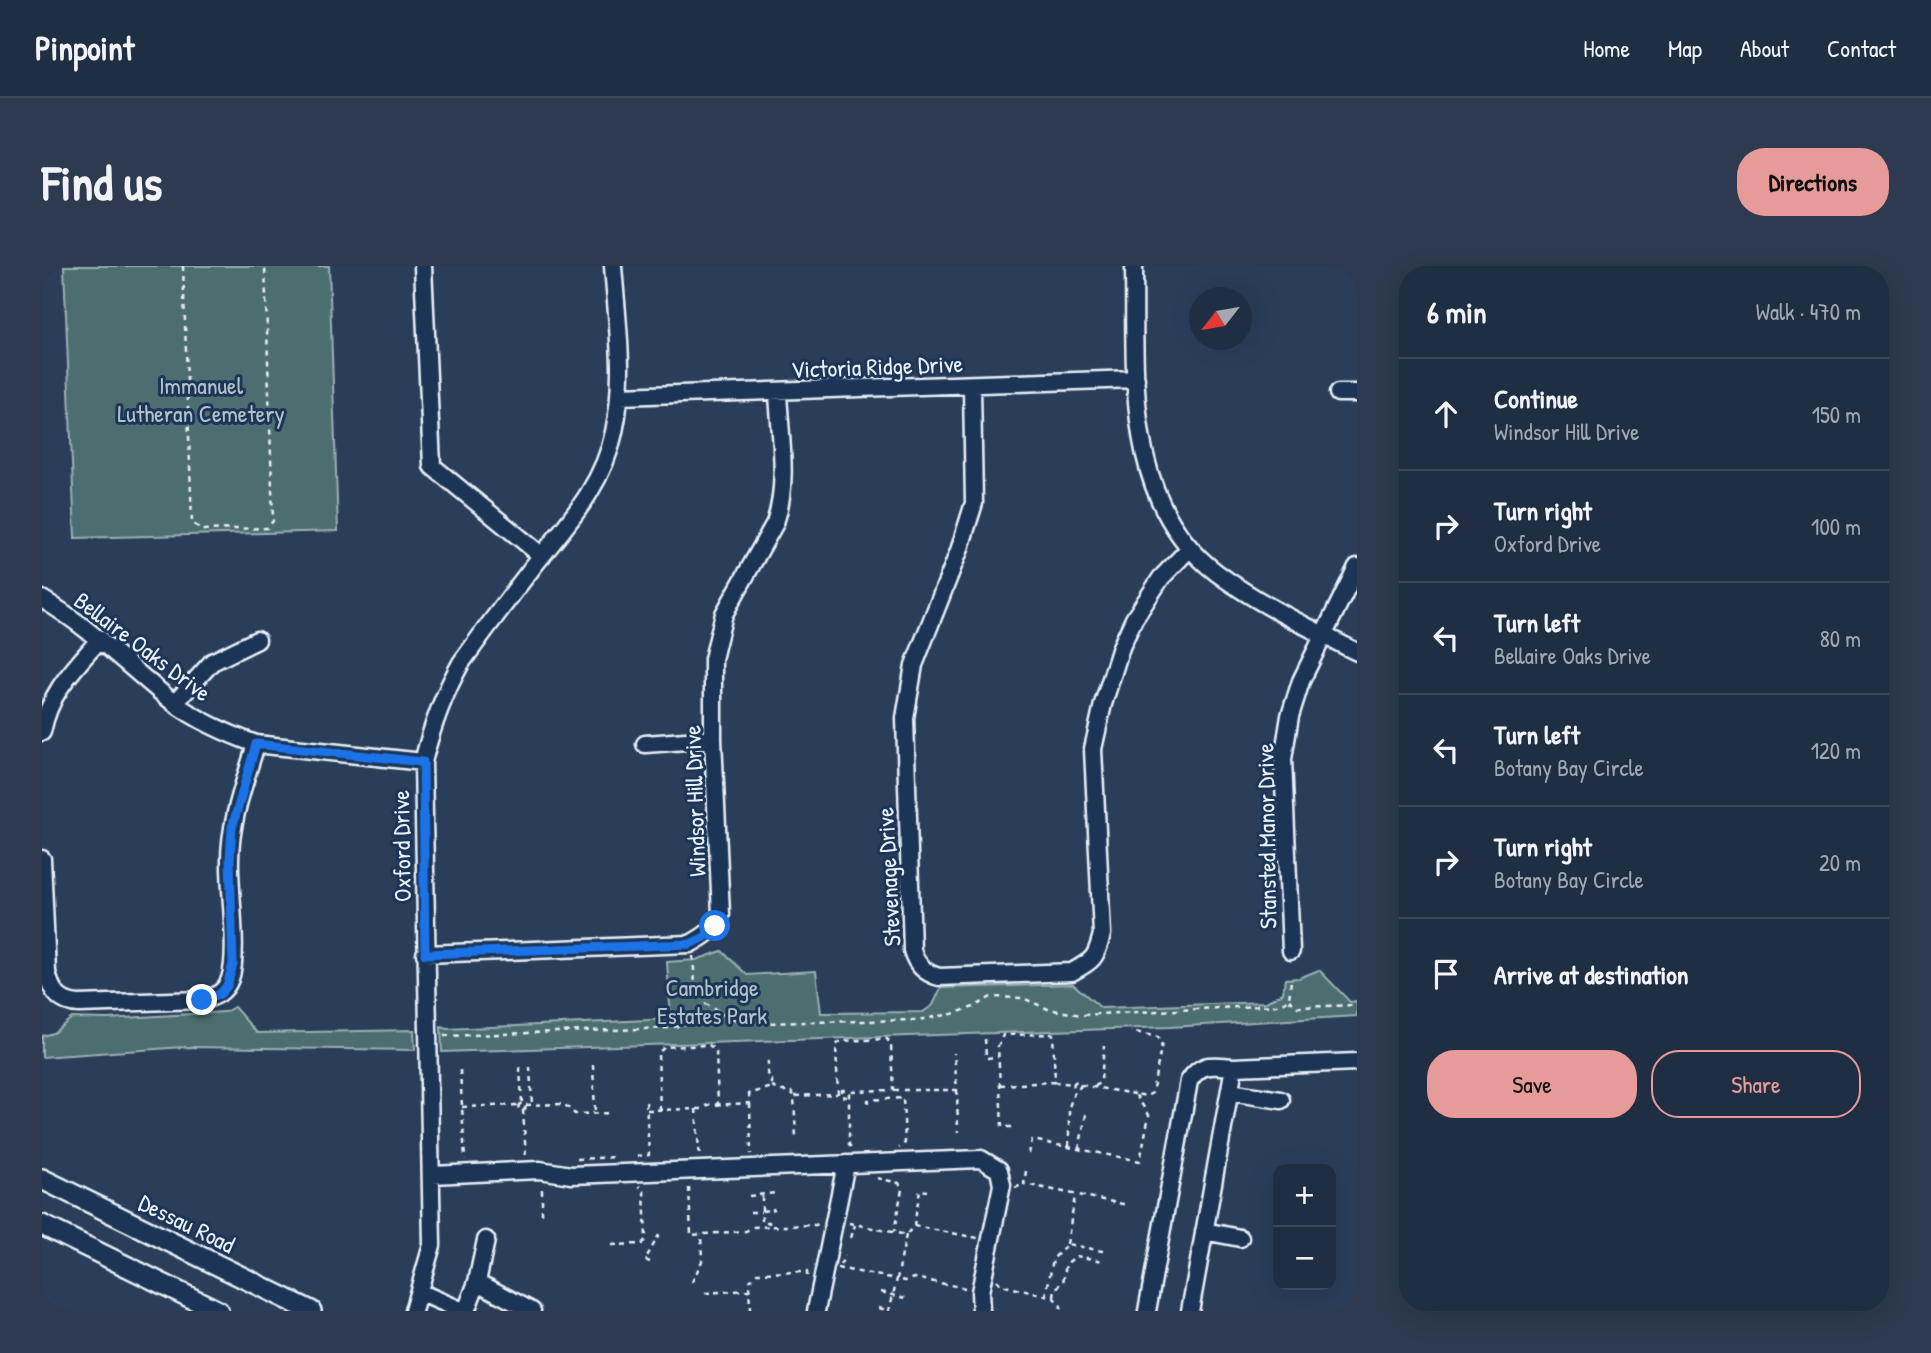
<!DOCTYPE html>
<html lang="en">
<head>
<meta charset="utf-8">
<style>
	body { margin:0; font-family:"Patrick Hand",sans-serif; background:#2d3a4f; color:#f1f3f6 }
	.controls { position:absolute; right:21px; bottom:21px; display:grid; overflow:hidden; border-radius:14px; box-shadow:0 7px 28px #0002 }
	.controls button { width:63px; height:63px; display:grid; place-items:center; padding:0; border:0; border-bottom:2px solid #3d4a5d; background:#202e44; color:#f1f3f6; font:35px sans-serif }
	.compass { position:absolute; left:1147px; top:21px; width:63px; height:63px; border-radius:50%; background:#202e44; box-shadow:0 7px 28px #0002; rotate:239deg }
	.stop { position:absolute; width:21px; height:21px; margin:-16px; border:5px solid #1a73e8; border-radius:50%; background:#fff }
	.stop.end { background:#1a73e8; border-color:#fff; box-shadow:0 2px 7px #0008 }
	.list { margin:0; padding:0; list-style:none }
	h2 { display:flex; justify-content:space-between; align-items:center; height:91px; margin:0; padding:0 28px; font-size:30px }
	h2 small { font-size:23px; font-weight:400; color:#a2a8b2 }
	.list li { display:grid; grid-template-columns:46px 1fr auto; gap:21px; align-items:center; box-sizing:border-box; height:112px; padding:0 28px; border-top:2px solid #3d4a5d }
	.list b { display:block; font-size:26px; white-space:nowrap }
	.list p { margin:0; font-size:23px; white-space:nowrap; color:#a2a8b2 }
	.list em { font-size:23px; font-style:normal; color:#a2a8b2 }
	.actions { display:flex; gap:14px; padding:21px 28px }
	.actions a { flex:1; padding:16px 0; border:2px solid #e69b98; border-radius:28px; text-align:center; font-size:24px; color:#e69b98 }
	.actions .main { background:#e69b98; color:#111 }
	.icon { flex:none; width:38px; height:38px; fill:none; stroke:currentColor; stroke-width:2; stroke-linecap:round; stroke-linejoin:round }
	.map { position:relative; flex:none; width:1315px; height:1045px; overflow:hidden; border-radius:28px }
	header { display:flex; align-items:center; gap:42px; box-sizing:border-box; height:98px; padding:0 35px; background:#202e44; border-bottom:2px solid #3d4a5d }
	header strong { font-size:33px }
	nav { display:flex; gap:38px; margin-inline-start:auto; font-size:24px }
	.intro { display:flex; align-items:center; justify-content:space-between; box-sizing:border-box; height:168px; padding:0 42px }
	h1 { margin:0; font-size:49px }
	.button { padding:18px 32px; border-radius:28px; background:#e69b98; color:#111; font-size:24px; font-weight:700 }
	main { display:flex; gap:42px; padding:0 42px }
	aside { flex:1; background:#202e44; border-radius:28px; box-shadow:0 7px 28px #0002 }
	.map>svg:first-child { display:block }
	.green { fill:#4d6e6f; stroke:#9ab0b4; stroke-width:2 }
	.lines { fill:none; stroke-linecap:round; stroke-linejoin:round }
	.minor-casing { stroke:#e8f1f8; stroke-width:21 }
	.major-casing { stroke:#e8f1f8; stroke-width:24 }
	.path { stroke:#e8f1f8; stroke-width:2.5; stroke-dasharray:5 5; stroke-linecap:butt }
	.minor { stroke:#1d3557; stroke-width:16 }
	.major { stroke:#1d3557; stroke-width:19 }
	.route { stroke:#1a73e8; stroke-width:9 }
	.labels { text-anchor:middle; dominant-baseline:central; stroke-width:6; stroke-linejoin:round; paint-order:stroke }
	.street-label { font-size:24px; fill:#e8f1f8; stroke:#1d3557 }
	.park-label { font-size:24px; fill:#b2c3c8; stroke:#1d3557 }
</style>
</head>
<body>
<header>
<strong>Pinpoint</strong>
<nav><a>Home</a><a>Map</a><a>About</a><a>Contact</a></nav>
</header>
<div class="intro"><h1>Find us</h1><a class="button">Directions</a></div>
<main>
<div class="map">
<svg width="1315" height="1045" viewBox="0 0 1315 1045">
	<rect width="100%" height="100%" fill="#2a3e5a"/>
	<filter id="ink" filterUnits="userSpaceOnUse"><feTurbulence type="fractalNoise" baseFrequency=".0143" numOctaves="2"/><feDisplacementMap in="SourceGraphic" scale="14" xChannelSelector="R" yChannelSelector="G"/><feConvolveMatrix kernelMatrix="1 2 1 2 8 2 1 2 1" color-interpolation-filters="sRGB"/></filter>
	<g filter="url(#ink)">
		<path class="green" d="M 22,0 L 287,0 L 296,265 L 33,272 Z
			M 680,685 L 705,709 L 774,705 L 779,747 L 881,746 L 891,739 L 899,722 L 1031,718 L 1059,742 L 1224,736 L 1241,727 L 1243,713 L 1257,712 L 1277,704 L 1308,736 L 1315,735 L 1315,750 L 1128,761 L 400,786 L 399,761 L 405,763 L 629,753 L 625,696 L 654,694 Z
			M 192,741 L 215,767 L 372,764 L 373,784 L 142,781 L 0,791 L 0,770 L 11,767 L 30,752 L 65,753 L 183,746 Z"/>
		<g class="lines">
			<g class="minor-casing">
				<path id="minor" d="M 381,0 L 390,200 L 500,290
					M 1092,0 C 1094,106 1080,236 1175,307 C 1218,339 1268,362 1315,386
					M 930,120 L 932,237 L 917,285 L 872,399 L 863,452 L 870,684 C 874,699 883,707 897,711 L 1030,706 C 1051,694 1054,693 1060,668 L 1051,483 L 1061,438 L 1079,381 L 1092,353 L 1119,312 L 1148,282
					M 1296,127 L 1315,127
					M 577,130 L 1094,113
					M 0,333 C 49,362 88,402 132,437 C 157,455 186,468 214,478 L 381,496
					M 133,437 L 170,396 L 215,374
					M 0,466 C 8,425 32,403 58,373
					M 603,478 L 671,473
					M 0,593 L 5,706 C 9,725 17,737 37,738 L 160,734 C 174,731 183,726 188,713 C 197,687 187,624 188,594 C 188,554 203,516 214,478
					M 1249,685 L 1241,493 L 1248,450 L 1259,415 L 1315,301
					M 383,688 L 648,678 C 663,670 672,664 679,648 L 671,473 L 671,393 L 682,348 L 733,257 C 747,216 738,170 736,127
					M 1188,826 L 1239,834
					M 390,909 L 498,904 L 529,909 L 939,893 L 957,904 L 960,919 L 938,1026 L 939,1045
					M 1162,965 L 1198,972
					M 435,1016 L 444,974
					M 377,1026 L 421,1045
					M 371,1045 L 390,979 L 381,496 C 390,460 401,429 419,397 C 442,365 466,333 490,302 C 523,260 561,221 572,166 C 584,112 575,55 571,0
					M 424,1045 L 435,1016 L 490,1045
					M 774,1045 L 804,898
					M 1105,1045 L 1147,815 C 1160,795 1171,800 1192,801
					M 1148,1045 L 1192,801 L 1315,796"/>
			</g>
			<g class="major-casing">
				<path id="major" d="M 0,913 L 269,1045
					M 0,959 L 176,1045"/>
			</g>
			<path class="path" d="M 141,0 L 150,257 L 161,264 L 225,262 L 231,255 L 223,0
				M 651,690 L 653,719 L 664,738 L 689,753 L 717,757 L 876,754 L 910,748 L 932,741 L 949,731 L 981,732 L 1006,743 L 1039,749 L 1234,739 L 1247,734 L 1249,714
				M 1247,734 L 1256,741 L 1315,739
				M 402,770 L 628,762 L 644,758 L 664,738
				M 943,773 L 944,792 L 956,791
				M 551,799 L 553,848
				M 478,801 L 480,837
				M 488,801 L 490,839
				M 418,804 L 423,894
				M1031.5 819a3.5 3.5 0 1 1 7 0a3.5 3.5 0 1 1-7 0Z
				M 958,819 L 1013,816
				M 1039,819 L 1093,828
				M 730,821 L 740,825 L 749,825 L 752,830 L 754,872
				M 1053,821 L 1059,814 L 1062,780
				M 851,824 L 915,824 L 912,787
				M 915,824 L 916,866
				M 796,828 L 794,779 L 799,775 L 845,773 L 849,779 L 851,824 L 806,825
				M 753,830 L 795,828
				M 805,831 L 799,830 L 800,824 L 804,824 L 807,827 L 807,879 L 812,884
				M 708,837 L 709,888
				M 826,837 L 826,834 L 861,832 L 863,877 L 857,882
				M476.5 841a3.5 3.5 0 1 1 7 0a3.5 3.5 0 1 1-7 0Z
				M 484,839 L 522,838 L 533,848 L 570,847
				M 420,841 L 477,839
				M 654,843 L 657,885 L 661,889
				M 481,844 L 484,892
				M 605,844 L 660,843 L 666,839 L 708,837 L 707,828 L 730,821 L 730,813 L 726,808 L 726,791
				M 618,844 L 616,787 L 623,781 L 667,779 L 674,785 L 676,838
				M 970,861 L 960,861 L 956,780 L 961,769 L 1011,768 L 1013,816 L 1032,818
				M 1027,880 L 1027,841 L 1034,822
				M 1037,883 L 1044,849 L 1048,850
				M 987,888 L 990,874 L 1098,895 L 1107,849 L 1093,828 L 1105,830 L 1110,827 L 1120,777 L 1116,771 L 1089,765
				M 595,890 L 607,889 L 604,834
				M 535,893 L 573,891
				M 984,905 L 982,918 L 1086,939
				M 835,912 L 857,917 L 860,923 L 852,966
				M 647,922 L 649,969 L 704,965 L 711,961 L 774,959 L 776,957
				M 973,922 L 982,918
				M 707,930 L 733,927
				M 720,930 L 720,956 L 727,956 L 727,962
				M 720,945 L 733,943
				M 708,946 L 719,946
				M 500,948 L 500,919
				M 807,957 L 864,969 L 872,960 L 936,972
				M 872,960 L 878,924 L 885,925
				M 864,969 L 855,1013 L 863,1015 L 873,1012 L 923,1022
				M 809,972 L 813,959
				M 1025,978 L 1033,930
				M 570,979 L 600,978 L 604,973 L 602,924 L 597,920
				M 608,996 L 603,994 L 617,969
				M 798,999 L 803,990
				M 795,1002 L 855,1013 L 847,1045
				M 955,1014 L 959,1019 L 1012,1032 L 1019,1040 L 1018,1045
				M 650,1016 L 660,995 L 659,968
				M 839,1026 L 868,1033
				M 663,1027 L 707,1024
				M 1004,1030 L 1011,993 L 1025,978 L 1065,986
				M 1012,1031 L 1013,1023 L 1021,1017 L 1024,998 L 1034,990 L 1061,995
				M 837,1042 L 848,1045
				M 708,1045 L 707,1016 L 715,1007 L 765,1006 L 765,1014"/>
			<use href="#minor" class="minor"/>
			<use href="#major" class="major"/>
		</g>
	</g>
	<g class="lines" filter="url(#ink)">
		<path class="route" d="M 160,734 L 178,728 L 185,720 L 191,698 L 188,594 L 190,562 L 214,478 L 381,496 L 383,688 L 648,678 L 663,671 L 673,660"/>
	</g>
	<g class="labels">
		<g class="street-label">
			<text transform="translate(835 100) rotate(-2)">Victoria Ridge Drive</text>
			<text transform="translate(101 380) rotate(37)">Bellaire Oaks Drive</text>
			<text transform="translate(652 535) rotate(-92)">Windsor Hill Drive</text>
			<text transform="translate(1224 570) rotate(-91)">Stansted Manor Drive</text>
			<text transform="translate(359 580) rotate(-91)">Oxford Drive</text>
			<text transform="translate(846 611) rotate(-93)">Stevenage Drive</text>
			<text transform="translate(145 957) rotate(26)">Dessau Road</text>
		</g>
		<g class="park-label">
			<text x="159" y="119">Immanuel<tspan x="159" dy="28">Lutheran Cemetery</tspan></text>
			<text x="670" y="721">Cambridge<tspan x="670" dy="28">Estates Park</tspan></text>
		</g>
	</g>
</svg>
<div class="controls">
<button>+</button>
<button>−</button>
</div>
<svg class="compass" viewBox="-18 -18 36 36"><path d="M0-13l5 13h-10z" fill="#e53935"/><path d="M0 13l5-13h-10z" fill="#a2a8b2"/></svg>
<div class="stop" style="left:673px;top:660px"></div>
<div class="stop end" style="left:160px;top:734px"></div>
</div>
<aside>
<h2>6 min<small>Walk · 470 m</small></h2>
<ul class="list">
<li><svg class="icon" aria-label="ahead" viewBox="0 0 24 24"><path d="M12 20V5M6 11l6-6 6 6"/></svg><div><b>Continue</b><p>Windsor Hill Drive</p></div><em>150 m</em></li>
<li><svg class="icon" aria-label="right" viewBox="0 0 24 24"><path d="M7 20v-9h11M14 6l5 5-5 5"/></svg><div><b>Turn right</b><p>Oxford Drive</p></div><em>100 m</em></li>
<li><svg class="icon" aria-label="left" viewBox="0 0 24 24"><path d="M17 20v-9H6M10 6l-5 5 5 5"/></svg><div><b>Turn left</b><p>Bellaire Oaks Drive</p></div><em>80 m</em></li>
<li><svg class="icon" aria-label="left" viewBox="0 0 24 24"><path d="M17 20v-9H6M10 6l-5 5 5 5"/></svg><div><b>Turn left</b><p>Botany Bay Circle</p></div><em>120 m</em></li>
<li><svg class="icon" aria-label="right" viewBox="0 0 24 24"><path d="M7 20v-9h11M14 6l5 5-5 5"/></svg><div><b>Turn right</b><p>Botany Bay Circle</p></div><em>20 m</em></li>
<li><svg class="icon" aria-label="arrive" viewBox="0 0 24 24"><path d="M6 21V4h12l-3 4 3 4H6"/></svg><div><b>Arrive at destination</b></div></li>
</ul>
<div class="actions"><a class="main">Save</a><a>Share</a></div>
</aside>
</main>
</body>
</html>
